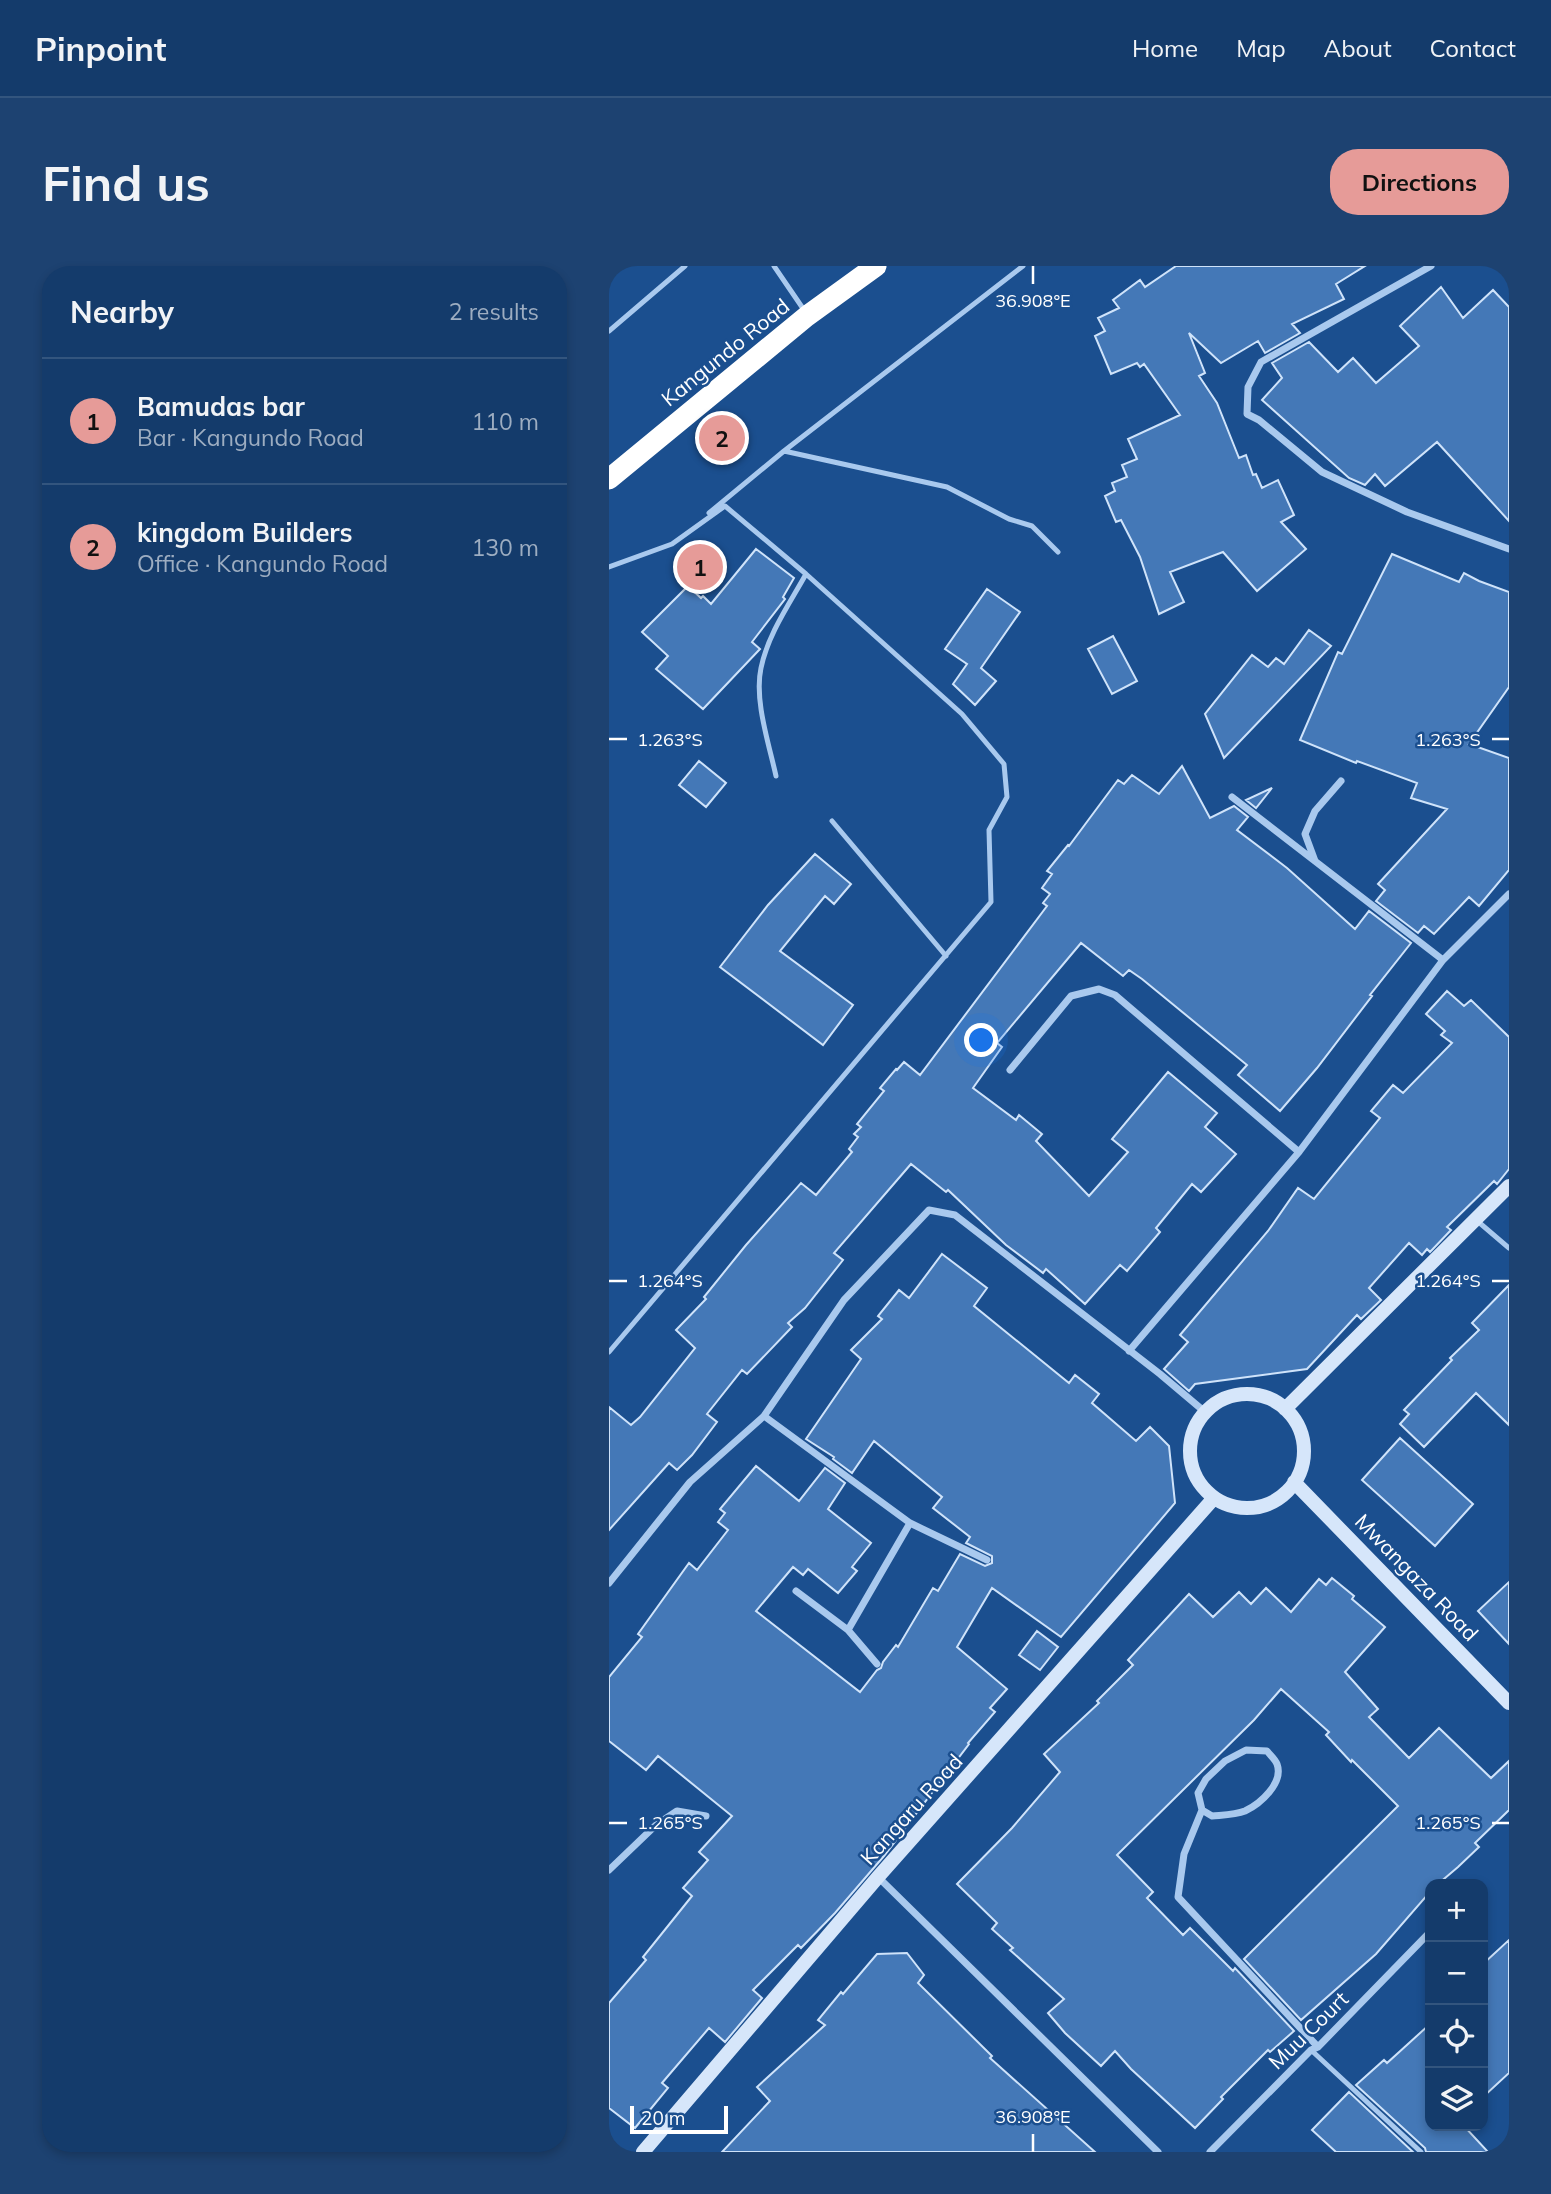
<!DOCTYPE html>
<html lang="en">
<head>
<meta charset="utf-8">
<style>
	body { margin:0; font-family:Mulish,sans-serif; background:#1d4271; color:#f1f3f6 }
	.controls { position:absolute; right:21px; bottom:21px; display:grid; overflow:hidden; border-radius:14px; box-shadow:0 4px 10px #0003 }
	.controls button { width:63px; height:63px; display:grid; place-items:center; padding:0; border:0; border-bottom:2px solid #33557e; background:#143b6b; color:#f1f3f6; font:35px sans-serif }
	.scale { position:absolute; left:21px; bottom:18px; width:98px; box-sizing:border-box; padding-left:7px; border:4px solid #fff; border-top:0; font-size:19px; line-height:24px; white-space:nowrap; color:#fff; -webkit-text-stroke:5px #1b4f8f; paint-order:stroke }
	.you { position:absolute; left:373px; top:775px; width:24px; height:24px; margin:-18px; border:5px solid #fff; border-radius:50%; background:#1a73e8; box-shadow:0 0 0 10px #1a73e833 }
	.badge { display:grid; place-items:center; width:46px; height:46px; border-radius:50%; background:#e69b98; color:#111; font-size:23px; font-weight:700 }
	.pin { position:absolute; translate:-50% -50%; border:4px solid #fff; box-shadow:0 2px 7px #0006 }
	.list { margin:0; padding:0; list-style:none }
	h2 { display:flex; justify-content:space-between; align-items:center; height:91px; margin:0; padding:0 28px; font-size:30px }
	h2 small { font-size:23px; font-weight:400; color:#9dadc1 }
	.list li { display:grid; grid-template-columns:46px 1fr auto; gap:21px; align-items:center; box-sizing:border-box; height:126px; padding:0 28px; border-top:2px solid #33557e }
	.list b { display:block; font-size:26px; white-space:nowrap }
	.list p { margin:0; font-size:23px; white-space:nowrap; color:#9dadc1 }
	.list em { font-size:23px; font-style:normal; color:#9dadc1 }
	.icon { flex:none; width:38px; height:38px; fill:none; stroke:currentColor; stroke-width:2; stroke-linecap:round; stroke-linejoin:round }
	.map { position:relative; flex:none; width:900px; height:1886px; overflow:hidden; border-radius:28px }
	header { display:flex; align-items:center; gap:42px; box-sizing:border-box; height:98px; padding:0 35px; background:#143b6b; border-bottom:2px solid #33557e }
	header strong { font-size:33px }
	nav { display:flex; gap:38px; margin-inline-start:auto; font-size:24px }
	.intro { display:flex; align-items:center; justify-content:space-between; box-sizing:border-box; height:168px; padding:0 42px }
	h1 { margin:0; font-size:49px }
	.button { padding:18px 32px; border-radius:28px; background:#e69b98; color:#111; font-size:24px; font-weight:700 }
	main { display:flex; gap:42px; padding:0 42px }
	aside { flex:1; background:#143b6b; border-radius:28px; box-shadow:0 4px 10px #0003 }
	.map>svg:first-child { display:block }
	.building { fill:#4478b7; stroke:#cfe3fa; stroke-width:2 }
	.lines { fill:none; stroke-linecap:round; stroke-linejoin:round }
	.lane { stroke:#a9c9ee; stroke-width:5 }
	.street { stroke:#a9c9ee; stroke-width:7 }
	.secondary { stroke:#d6e6fa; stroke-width:14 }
	.highway { stroke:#fff; stroke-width:21 }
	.ticks { fill:none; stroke:#fff; stroke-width:2.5 }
	.labels { text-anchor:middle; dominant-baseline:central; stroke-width:5; stroke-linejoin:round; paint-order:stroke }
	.street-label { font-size:21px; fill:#fff; stroke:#1b4f8f }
	.ticks-label { font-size:18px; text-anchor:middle; fill:#fff; stroke:#1b4f8f; stroke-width:5; stroke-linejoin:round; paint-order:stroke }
</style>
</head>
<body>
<header>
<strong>Pinpoint</strong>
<nav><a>Home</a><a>Map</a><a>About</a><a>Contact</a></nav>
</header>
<div class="intro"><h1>Find us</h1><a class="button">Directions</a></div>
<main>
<aside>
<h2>Nearby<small>2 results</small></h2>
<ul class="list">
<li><span class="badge">1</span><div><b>Bamudas bar</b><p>Bar · Kangundo Road</p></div><em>110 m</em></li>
<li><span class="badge">2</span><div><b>kingdom Builders</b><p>Office · Kangundo Road</p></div><em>130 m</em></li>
</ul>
</aside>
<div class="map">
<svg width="900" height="1886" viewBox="0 0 900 1886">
	<rect width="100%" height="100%" fill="#1b4f8f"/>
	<path class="building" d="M 567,0 L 756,0 L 727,18 L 735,33 L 683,58 L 691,67 L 656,87 L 649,75 L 612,97 L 580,67 L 596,107 L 590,110 L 608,137 L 630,192 L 637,189 L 644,209 L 647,208 L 653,222 L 669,214 L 685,249 L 672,256 L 697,283 L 648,325 L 614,286 L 561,306 L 575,336 L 550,348 L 531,291 L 512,254 L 507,256 L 496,230 L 506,225 L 503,217 L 518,211 L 513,199 L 528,193 L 519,173 L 571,149 L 535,98 L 531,101 L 528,97 L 502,108 L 486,70 L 496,65 L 489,52 L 510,42 L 504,34 L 531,14 L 536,21 Z
		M 832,21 L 854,52 L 884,24 L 900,41 L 900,255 L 828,176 L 776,220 L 766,208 L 756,219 L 740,212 L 653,134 L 673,112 L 663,97 L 700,76 L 729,106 L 744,92 L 767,117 L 810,80 L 791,60 Z
		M 147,283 L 185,312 L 174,331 L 176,333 L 143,376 L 151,383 L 94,443 L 47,403 L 59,390 L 33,366 L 79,320 L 92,332 L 94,330 L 102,338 Z
		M 783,288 L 850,316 L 855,307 L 870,315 L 900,326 L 900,421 L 860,478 L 900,492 L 900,604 L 870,640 L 860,631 L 825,668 L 815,660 L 809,667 L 767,635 L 776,624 L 769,618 L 838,543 L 802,532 L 808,517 L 748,495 L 747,497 L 691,474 L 729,386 L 733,388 Z
		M 378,323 L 411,346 L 372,402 L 387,415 L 366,439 L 344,418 L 358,398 L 336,383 Z
		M 700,364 L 722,380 L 615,492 L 596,448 L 643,389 L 659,401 L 667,392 L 675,398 Z
		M 504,370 L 528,415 L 503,428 L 479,383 Z
		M 90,495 L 117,517 L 97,541 L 70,519 Z
		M 573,500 L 601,552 L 625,540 L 639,551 L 628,564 L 678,602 L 746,663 L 760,645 L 802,677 L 761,729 L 763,730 L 708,802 L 671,845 L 629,809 L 638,799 L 533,713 L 520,704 L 514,710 L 472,677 L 388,777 L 393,781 L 364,822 L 407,854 L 410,849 L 433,868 L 427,875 L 480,930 L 519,886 L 503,873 L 559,806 L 608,847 L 596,861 L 627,888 L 592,926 L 583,918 L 547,962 L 551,966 L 518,1005 L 511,999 L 476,1038 L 437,1003 L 434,1007 L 397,979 L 339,924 L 337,926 L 302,898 L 225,987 L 234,994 L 196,1042 L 179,1057 L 183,1061 L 138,1108 L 133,1104 L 98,1148 L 108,1156 L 83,1189 L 68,1204 L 60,1197 L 0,1264 L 0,1141 L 22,1159 L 31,1151 L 86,1082 L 67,1064 L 97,1033 L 95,1031 L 137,979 L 192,917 L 207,929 L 243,886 L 240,883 L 249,871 L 245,868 L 252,861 L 248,858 L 275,825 L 271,822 L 287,803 L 288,804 L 295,796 L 311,809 L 438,640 L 434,637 L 441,628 L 433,622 L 443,608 L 438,605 L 459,579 L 460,580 L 509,514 L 515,518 L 523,509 L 550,528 Z
		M 663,522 L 647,542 L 637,534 Z
		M 206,588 L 242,618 L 225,638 L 216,630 L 171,685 L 244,739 L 214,779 L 111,701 L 159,639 Z
		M 838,725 L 855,740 L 862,734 L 900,771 L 900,903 L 888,918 L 885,915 L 838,961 L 842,964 L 821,986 L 818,983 L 813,989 L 800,977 L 760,1022 L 772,1034 L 752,1053 L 748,1049 L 698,1103 L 586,1118 L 580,1125 L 555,1103 L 579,1076 L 571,1069 L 659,965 L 689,922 L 705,933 L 771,852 L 762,845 L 784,819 L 794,827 L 843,777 L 832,769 L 836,765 L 817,748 Z
		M 333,988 L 378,1022 L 365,1040 L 460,1117 L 466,1109 L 490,1128 L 483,1137 L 527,1175 L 541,1161 L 560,1180 L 566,1237 L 452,1371 L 383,1322 L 348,1381 L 398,1423 L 381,1442 L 386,1446 L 359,1477 L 360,1478 L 275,1590 L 226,1647 L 192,1682 L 189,1679 L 144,1724 L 153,1732 L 116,1776 L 100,1762 L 53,1817 L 59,1822 L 26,1862 L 0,1842 L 0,1737 L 37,1694 L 34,1691 L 83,1630 L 74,1622 L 99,1594 L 90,1586 L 123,1550 L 49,1490 L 37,1504 L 0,1475 L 0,1411 L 33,1371 L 29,1368 L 80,1297 L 88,1304 L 119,1264 L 109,1256 L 116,1247 L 111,1243 L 147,1200 L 190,1235 L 216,1202 L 236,1217 L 219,1243 L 262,1277 L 243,1301 L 248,1305 L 229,1327 L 199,1303 L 194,1309 L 184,1301 L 147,1345 L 251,1426 L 268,1404 L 272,1402 L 274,1396 L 287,1379 L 289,1381 L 324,1322 L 329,1325 L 351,1288 L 376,1300 L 383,1297 L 383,1290 L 357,1277 L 361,1271 L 324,1242 L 333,1231 L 265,1175 L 243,1207 L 224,1193 L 225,1191 L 197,1173 L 252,1093 L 242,1084 L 273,1053 L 269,1050 L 290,1024 L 300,1032 Z
		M 900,1019 L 900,1159 L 867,1127 L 815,1181 L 791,1158 L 800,1148 L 795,1144 L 843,1094 L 841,1092 L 870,1064 L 863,1057 Z
		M 791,1172 L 864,1238 L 826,1280 L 753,1214 Z
		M 723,1312 L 745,1330 L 743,1333 L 776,1361 L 736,1406 L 769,1443 L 760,1451 L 800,1492 L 830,1462 L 882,1512 L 900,1495 L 900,1544 L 866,1577 L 870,1581 L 849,1601 L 829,1618 L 821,1618 L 821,1626 L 767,1688 L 692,1754 L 635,1693 L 789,1540 L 743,1494 L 742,1496 L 717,1469 L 720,1466 L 672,1423 L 645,1454 L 508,1589 L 544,1626 L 538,1632 L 574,1669 L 581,1662 L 624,1705 L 626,1702 L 685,1765 L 661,1786 L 659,1784 L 612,1831 L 614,1833 L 586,1862 L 522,1803 L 506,1785 L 492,1800 L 456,1767 L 439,1747 L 455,1733 L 401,1684 L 404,1682 L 383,1663 L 388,1657 L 348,1618 L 403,1562 L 451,1506 L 435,1488 L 490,1437 L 488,1435 L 524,1399 L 519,1394 L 580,1328 L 604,1351 L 630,1326 L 642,1338 L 657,1322 L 682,1346 L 710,1313 L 717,1319 Z
		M 900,1316 L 900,1378 L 869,1345 Z
		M 428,1365 L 449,1381 L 431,1404 L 410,1389 Z
		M 900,1674 L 900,1807 L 874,1831 L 874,1698 Z
		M 298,1687 L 315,1709 L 309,1717 L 383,1790 L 381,1792 L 486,1886 L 113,1886 L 161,1835 L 148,1821 L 216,1759 L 209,1754 L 232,1726 L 234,1728 L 268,1688 Z
		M 821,1758 L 821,1860 L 855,1860 L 879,1886 L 817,1886 L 816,1882 L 747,1819 L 775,1794 L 778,1797 Z
		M 740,1826 L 804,1886 L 727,1886 L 703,1864 Z"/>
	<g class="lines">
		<path class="lane" d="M 165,0 L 195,44
			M 0,65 L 76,0
			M 175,185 L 338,221 L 400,253 L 423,260 L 449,286
			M 100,247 L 175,185 L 414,0
			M 0,301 L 63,278 L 116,240 L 197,308 L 353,448 L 395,498 L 398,531 L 380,564 L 382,636 L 0,1086
			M 167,510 C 160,478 145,434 152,402 C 159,368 181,337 197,308
			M 223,555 L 337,690
			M 866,953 L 900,982
			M 702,1784 L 812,1886"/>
		<path class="street" d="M 822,0 L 652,96 L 639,121 L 638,148 L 650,154 L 713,206 L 798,246 L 900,283
			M 623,531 L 834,694
			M 706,595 L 696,568 L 706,545 L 732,515
			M 401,804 L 462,730 L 490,723 L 506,729 L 690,886
			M 520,1085 L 690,886 L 834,694 L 900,628
			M 155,1150 L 301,1257 L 378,1294
			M 0,1317 L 81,1216 L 155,1150 L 235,1034 L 320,944 L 346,949 L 551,1108 L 596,1146
			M 187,1325 L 239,1364
			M 268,1398 L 239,1364 L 301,1257
			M 593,1544 L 603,1550 C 613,1549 626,1549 636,1545 C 651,1538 675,1517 668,1498 C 666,1493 661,1489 658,1485 L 637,1484 L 616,1495 L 597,1513 L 589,1527 L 593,1544 L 575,1588 L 569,1631 L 709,1781
			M 0,1604 L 47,1559 L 68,1545 L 97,1550
			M 269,1611 L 549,1886
			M 601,1886 L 702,1784 L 709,1781 L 821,1666"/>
		<path class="secondary" d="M581 1185a57 57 0 1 1 114 0a57 57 0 1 1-114 0Z
			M 676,1143 L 900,920
			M 685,1216 L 900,1437
			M 34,1886 L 269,1611 L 605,1232"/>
		<path class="highway" d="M 0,213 L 198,50 L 267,0"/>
	</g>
	<path class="ticks" d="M 424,0 L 424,18M 0,473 L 18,473M 883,473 L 900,473M 0,1015 L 18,1015M 883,1015 L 900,1015M 0,1557 L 18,1557M 883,1557 L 900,1557M 424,1868 L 424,1886"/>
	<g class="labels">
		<g class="street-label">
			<text transform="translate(116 86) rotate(-39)">Kangundo Road</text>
			<text transform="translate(808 1311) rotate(46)">Mwangaza Road</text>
			<text transform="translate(302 1543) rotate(-48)">Kangaru Road</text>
			<text transform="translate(699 1764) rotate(-44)">Muu Court</text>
		</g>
	</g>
	<g class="ticks-label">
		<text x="424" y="41">36.908°E</text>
		<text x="61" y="480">1.263°S</text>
		<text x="839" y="480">1.263°S</text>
		<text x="61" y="1021">1.264°S</text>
		<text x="839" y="1021">1.264°S</text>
		<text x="61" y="1563">1.265°S</text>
		<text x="839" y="1563">1.265°S</text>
		<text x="424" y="1857">36.908°E</text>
	</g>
</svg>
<div class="controls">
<button>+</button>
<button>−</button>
<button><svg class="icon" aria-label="locate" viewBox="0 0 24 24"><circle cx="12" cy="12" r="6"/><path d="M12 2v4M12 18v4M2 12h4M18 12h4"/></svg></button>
<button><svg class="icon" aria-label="layers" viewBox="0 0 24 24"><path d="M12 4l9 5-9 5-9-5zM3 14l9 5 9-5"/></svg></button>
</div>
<div class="scale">20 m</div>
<div class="you"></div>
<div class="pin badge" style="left:91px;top:301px">1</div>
<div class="pin badge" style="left:113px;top:172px">2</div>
</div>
</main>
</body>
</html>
